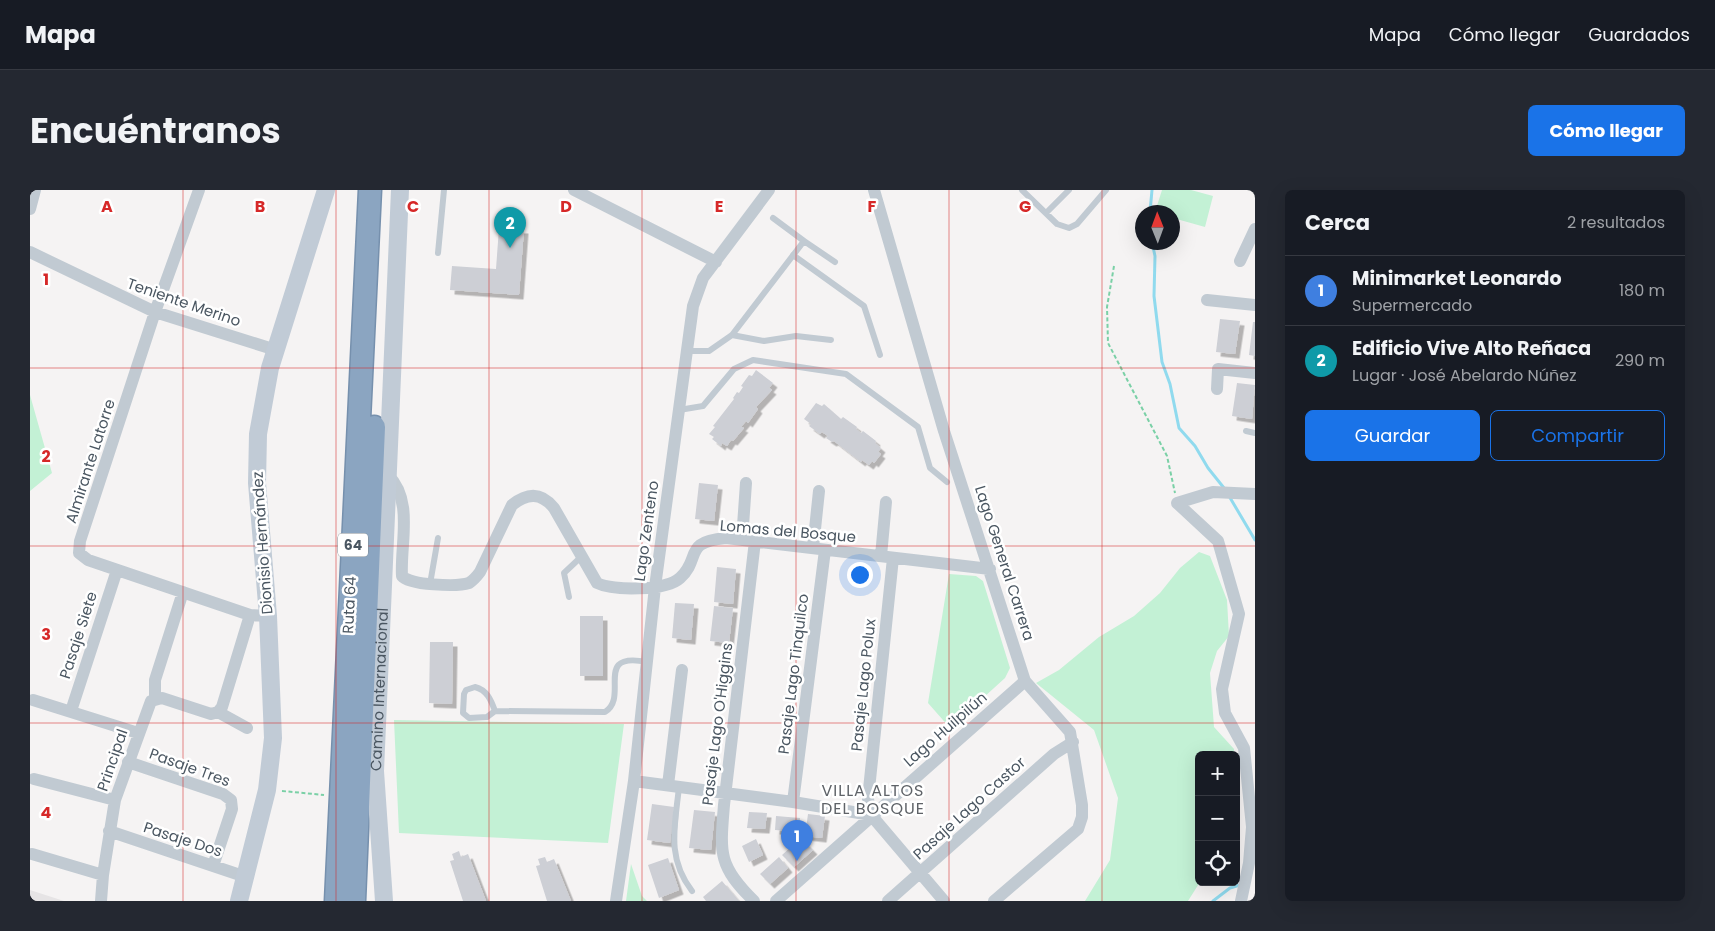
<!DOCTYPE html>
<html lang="es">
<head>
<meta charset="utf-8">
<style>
	body { margin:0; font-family:Poppins,sans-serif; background:#242831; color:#f1f3f6 }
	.controls { position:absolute; right:15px; bottom:15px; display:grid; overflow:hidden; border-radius:8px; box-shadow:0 5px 20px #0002 }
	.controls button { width:45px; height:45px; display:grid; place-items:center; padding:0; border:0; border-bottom:1px solid #363941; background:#171b24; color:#f1f3f6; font:25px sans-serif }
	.compass { position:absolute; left:1105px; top:15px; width:45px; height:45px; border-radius:50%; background:#171b24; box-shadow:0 5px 20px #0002; rotate:359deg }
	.you { position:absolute; left:829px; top:384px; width:18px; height:18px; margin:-12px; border:4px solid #fff; border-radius:50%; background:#1a73e8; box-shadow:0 0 0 8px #1a73e833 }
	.badge { display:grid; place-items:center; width:32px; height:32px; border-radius:50%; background:#1a73e8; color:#fff; font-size:16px; font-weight:700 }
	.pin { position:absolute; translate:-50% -41px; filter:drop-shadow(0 1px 2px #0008) }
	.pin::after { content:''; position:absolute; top:26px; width:18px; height:15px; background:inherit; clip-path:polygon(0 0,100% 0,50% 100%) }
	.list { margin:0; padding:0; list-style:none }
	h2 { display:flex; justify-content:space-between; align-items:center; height:65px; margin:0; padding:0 20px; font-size:21px }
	h2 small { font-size:16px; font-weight:400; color:#9ea1a6 }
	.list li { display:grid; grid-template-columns:32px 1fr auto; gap:15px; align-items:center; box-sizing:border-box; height:70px; padding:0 20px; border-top:1px solid #363941 }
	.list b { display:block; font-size:19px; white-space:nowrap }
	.list p { margin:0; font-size:16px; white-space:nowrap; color:#9ea1a6 }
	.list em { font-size:16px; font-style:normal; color:#9ea1a6 }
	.actions { display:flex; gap:10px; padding:15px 20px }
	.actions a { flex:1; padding:11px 0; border:1px solid #1a73e8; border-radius:8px; text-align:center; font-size:18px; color:#1a73e8 }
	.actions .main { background:#1a73e8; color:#fff }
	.icon { flex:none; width:28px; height:28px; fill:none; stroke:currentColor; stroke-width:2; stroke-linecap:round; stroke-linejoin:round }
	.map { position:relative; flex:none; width:1225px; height:711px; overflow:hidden; border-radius:8px }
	header { display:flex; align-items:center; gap:30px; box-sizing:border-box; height:70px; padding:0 25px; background:#171b24; border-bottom:1px solid #363941 }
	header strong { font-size:24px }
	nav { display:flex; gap:28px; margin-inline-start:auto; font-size:18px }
	.intro { display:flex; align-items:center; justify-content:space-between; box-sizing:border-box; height:120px; padding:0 30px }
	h1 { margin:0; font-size:35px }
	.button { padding:12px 22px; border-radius:8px; background:#1a73e8; color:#fff; font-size:18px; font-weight:700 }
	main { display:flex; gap:30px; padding:0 30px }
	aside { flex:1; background:#171b24; border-radius:8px; box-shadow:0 5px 20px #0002 }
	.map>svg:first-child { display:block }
	.education { fill:#e6e4e5 }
	.green { fill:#c3f1d5 }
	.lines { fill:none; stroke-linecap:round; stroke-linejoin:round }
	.stream { stroke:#90daee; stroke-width:3 }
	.building { fill:#cdcfd5; filter:url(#shadow) }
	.highway-casing { stroke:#7690ad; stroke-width:25 }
	.path { stroke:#7ad0a6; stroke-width:2; stroke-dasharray:4 2.5; stroke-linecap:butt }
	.lane { stroke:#c1cad2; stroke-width:6 }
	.street { stroke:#c1cad2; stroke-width:12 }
	.secondary { stroke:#c1cbd6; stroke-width:18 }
	.highway { stroke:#8ba5c1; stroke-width:22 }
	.grid { fill:none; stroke:#d62828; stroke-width:1; stroke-opacity:0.55 }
	.labels { text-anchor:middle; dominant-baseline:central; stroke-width:5; stroke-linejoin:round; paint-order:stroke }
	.shield { fill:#fff; stroke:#808990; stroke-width:1 }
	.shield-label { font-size:14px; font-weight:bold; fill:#4a5661 }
	.street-label { font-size:15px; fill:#4a5661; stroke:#fff }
	.neighbourhood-label { font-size:16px; letter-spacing:1px; fill:#5f6368; stroke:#fff }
	.grid-label { font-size:16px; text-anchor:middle; font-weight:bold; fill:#d62828; stroke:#fff; stroke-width:5; stroke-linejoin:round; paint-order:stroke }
</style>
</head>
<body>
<header>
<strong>Mapa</strong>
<nav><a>Mapa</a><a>Cómo llegar</a><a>Guardados</a></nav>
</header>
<div class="intro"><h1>Encuéntranos</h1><a class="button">Cómo llegar</a></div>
<main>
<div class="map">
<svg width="1225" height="711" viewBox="0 0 1225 711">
	<defs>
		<filter id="shadow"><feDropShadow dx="4.5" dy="4.5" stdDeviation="0" flood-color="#0004"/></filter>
	</defs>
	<rect width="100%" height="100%" fill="#f5f3f3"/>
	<path class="education" d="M 0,700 L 34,711 L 0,711 Z"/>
	<path class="green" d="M 1132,0 L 1161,0 L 1183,6 L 1175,37 L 1143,28 L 1142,22 L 1125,22 Z
		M 0,205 L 22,283 L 0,301 Z
		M 1169,362 L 1180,366 L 1197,410 L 1199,446 L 1187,461 L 1180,483 L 1184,537 L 1204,559 L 1204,565 L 1169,565 L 1170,692 L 1158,711 L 1055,711 L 1080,670 L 1088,608 L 1064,540 L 1006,493 L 1029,480 L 1069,447 L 1104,426 L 1130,403 L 1150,378 Z
		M 919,384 L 946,386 L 953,391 L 980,478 L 975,488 L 920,538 L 898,513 Z
		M 364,530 L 594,534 L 578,653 L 369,643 Z
		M 601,674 L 612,706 L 617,711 L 596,711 Z"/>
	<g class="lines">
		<path class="stream" d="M 1120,22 L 1122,0
			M 1122,52 L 1125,66 L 1124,106 L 1132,172 L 1140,194 L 1149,238 L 1165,256 L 1178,278 L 1194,298
			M 1199,306 L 1225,350
			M 1183,711 L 1200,698 L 1210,695"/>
	</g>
	<path class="building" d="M 469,38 L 494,39 L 489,105 L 420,100 L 422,76 L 466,79 Z
		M 1190,129 L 1210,131 L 1205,164 L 1186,162 Z
		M 1223,132 L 1225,132 L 1225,166 L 1219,165 Z
		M 726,180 L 743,193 L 739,198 L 742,200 L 726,217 L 728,219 L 718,233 L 716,231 L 711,237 L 714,238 L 703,251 L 701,250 L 697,256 L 692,253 L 691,256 L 682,249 L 684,247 L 679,244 L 685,237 L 683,236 L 704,209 L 703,208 L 707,202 L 709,203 L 713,197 L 711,196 L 719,185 L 722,186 Z
		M 1207,193 L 1225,195 L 1222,229 L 1202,226 Z
		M 786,213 L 792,216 L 794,214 L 811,229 L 813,227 L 827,237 L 826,239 L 831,243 L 833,241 L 846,251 L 845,253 L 851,258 L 848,262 L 851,264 L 844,273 L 842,271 L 839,275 L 832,270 L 831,272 L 804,251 L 802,252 L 796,248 L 798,246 L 792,242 L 790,244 L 779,236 L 781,234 L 774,229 Z
		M 669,293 L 688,295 L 684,331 L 665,329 Z
		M 687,377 L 706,379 L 703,414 L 684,412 Z
		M 645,413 L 664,414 L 661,450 L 642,448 Z
		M 684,416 L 703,418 L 699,453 L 680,451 Z
		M 550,426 L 573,426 L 573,486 L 550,486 Z
		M 400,452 L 423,452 L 422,514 L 399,513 Z
		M 622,614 L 644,617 L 640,653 L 617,650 Z
		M 664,620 L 685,622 L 681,660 L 659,658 Z
		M 719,622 L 737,623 L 735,639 L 717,638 Z
		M 778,624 L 795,626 L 792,648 L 775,646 Z
		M 746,626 L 770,628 L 769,642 L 745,640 Z
		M 771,648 L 783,660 L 764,677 L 752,665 Z
		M 726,649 L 733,665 L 719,672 L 712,656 Z
		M 429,661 L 431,667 L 438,664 L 456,711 L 433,711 L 420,671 L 424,670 L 422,664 Z
		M 515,667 L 517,672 L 524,669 L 541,711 L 517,711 L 506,676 L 510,675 L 508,669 Z
		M 749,667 L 758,678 L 740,694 L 730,684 Z
		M 638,668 L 649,700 L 629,708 L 618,675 Z
		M 692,691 L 709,711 L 676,711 L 673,707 Z"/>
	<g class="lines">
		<g class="highway-casing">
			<path id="highway" d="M 306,711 L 340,0
				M 324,711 L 344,237"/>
		</g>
		<path class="path" d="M 1084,76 L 1077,117 L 1078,153 L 1137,266 L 1145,303
			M 252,601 L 294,605"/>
		<path class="lane" d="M 992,0 L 1027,34 L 1039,38 L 1047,34 L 1076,0
			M 1016,23 L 1039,0
			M 743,28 L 774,51
			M 408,63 L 414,0
			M 763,65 L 834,116 L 850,165
			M 702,145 L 734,151 L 766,146 L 801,150
			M 656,161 L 679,161 L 702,145 L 774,51 L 805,72
			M 649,220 L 673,216 L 704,179 L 723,170 L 816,184 L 888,237 L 900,278 L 917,292
			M 1216,241 L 1225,243
			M 400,394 L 408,348
			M 539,407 L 534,383 L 551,367
			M 445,497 C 457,500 461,510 465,521 L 457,527 L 439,528 L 433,523 L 434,504 L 436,500 Z
			M 465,521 L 575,522 C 600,507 562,461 617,472
			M 649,597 C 645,636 636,667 662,701"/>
		<path class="street" d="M 169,0 L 125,122 L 50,351 L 49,363 L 58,370 L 220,425 L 238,426
			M 544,0 L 686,72
			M 844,0 L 914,241 L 995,491 L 1040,542 L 1052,615 L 1052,627 L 1048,639 L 964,711
			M 0,19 L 5,0
			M 0,62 L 125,122 L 246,160
			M 1210,71 L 1225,39
			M 1177,110 L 1225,115
			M 1187,199 L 1188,179 L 1225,183
			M 358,285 C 384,311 370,353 372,386 C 379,395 427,397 439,393 C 444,390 447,386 450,382 L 482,315 C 497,303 511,302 524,318 L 567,393 C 583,401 636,401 650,388 C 672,368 652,352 696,348 L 960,379
			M 712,350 L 716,293
			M 783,358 L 789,301
			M 851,366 L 856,312
			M 125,509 L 125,490 L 153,402
			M 3,510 L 108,543
			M 41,521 L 87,380
			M 188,522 L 192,517 L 220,425
			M 98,572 L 193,604 L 201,610 L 202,619 L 183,676
			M 4,589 L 85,610
			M 604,591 L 763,612 L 841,625 L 914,711
			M 638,595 L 652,480
			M 763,612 L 795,360
			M 841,625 L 838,609 L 863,368
			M 79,641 L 216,687
			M 2,664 L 73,685
			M 71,711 L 73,685 L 85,610 L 121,511 L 132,508 L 181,524 L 188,522 L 217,538
			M 586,711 L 604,591 L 625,397 L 663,116 L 673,88 L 739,0
			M 724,711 C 688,676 690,663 694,615 L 725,351
			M 746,711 L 995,491
			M 858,711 L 1024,564 L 1043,552
			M 1211,711 L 1219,673 L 1222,637 L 1214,558 L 1195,523 L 1192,499 L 1209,424 L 1188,351 L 1147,313 L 1183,302 L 1225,304"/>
		<g class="secondary">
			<path d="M 209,711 L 237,600 L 243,548 L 238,426 L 227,293 L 228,244 L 240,178 L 296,0"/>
			<path id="s1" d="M 354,711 L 345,581 L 370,0"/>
		</g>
		<use href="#highway" class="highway"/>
	</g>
	<path class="grid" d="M 153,0 L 153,711M 306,0 L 306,711M 459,0 L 459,711M 612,0 L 612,711M 766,0 L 766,711M 919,0 L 919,711M 1072,0 L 1072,711M 0,178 L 1225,178M 0,356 L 1225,356M 0,533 L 1225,533"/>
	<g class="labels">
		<rect class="shield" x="308" y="343.5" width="30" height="23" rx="4"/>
		<g class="shield-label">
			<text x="323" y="355">64</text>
		</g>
		<g class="street-label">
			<text transform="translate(154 112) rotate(19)">Teniente Merino</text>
			<text transform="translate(60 271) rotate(-72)">Almirante Latorre</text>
			<text transform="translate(616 341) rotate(-82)">Lago Zenteno</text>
			<text transform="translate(758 341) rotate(5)">Lomas del Bosque</text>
			<text transform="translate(232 353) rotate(-94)">Dionisio Hernández</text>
			<text transform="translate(975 373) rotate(72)">Lago General Carrera</text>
			<text transform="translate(319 415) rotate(-87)">Ruta 64</text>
			<text transform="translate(48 445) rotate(-72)">Pasaje Siete</text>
			<text transform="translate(763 484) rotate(-83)">Pasaje Lago Tinquilco</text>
			<text transform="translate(833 495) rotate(-84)">Pasaje Lago Polux</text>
			<text stroke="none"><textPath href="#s1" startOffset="212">Camino Internacional</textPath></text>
			<text transform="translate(687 534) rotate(-83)">Pasaje Lago O'Higgins</text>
			<text transform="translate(915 539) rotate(-41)">Lago Huilpilún</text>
			<text transform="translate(82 570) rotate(-71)">Principal</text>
			<text transform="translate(160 577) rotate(20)">Pasaje Tres</text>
			<text transform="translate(939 618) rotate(-42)">Pasaje Lago Castor</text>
			<text transform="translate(153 649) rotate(18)">Pasaje Dos</text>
		</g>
		<g class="neighbourhood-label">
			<text x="843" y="600">VILLA ALTOS<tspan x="843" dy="18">DEL BOSQUE</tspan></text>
		</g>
	</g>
	<g class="grid-label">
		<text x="77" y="22">A</text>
		<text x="230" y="22">B</text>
		<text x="383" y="22">C</text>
		<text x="536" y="22">D</text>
		<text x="689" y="22">E</text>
		<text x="842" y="22">F</text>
		<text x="995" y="22">G</text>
		<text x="16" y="95">1</text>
		<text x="16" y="272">2</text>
		<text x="16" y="450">3</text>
		<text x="16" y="628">4</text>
	</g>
</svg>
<div class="controls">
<button>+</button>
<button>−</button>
<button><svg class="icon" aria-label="locate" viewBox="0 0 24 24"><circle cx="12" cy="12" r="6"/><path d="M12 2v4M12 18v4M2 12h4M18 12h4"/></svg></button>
</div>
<svg class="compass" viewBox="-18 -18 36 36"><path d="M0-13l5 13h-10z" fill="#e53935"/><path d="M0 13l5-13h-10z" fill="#9ea1a6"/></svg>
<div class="you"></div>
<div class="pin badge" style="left:767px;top:671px;background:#3f7fe0">1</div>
<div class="pin badge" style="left:480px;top:58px;background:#0f9aa8">2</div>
</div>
<aside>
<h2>Cerca<small>2 resultados</small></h2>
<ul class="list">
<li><span class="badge" style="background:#3f7fe0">1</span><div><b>Minimarket Leonardo</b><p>Supermercado</p></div><em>180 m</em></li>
<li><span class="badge" style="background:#0f9aa8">2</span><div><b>Edificio Vive Alto Reñaca</b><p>Lugar · José Abelardo Núñez</p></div><em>290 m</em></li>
</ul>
<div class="actions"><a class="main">Guardar</a><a>Compartir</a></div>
</aside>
</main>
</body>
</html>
